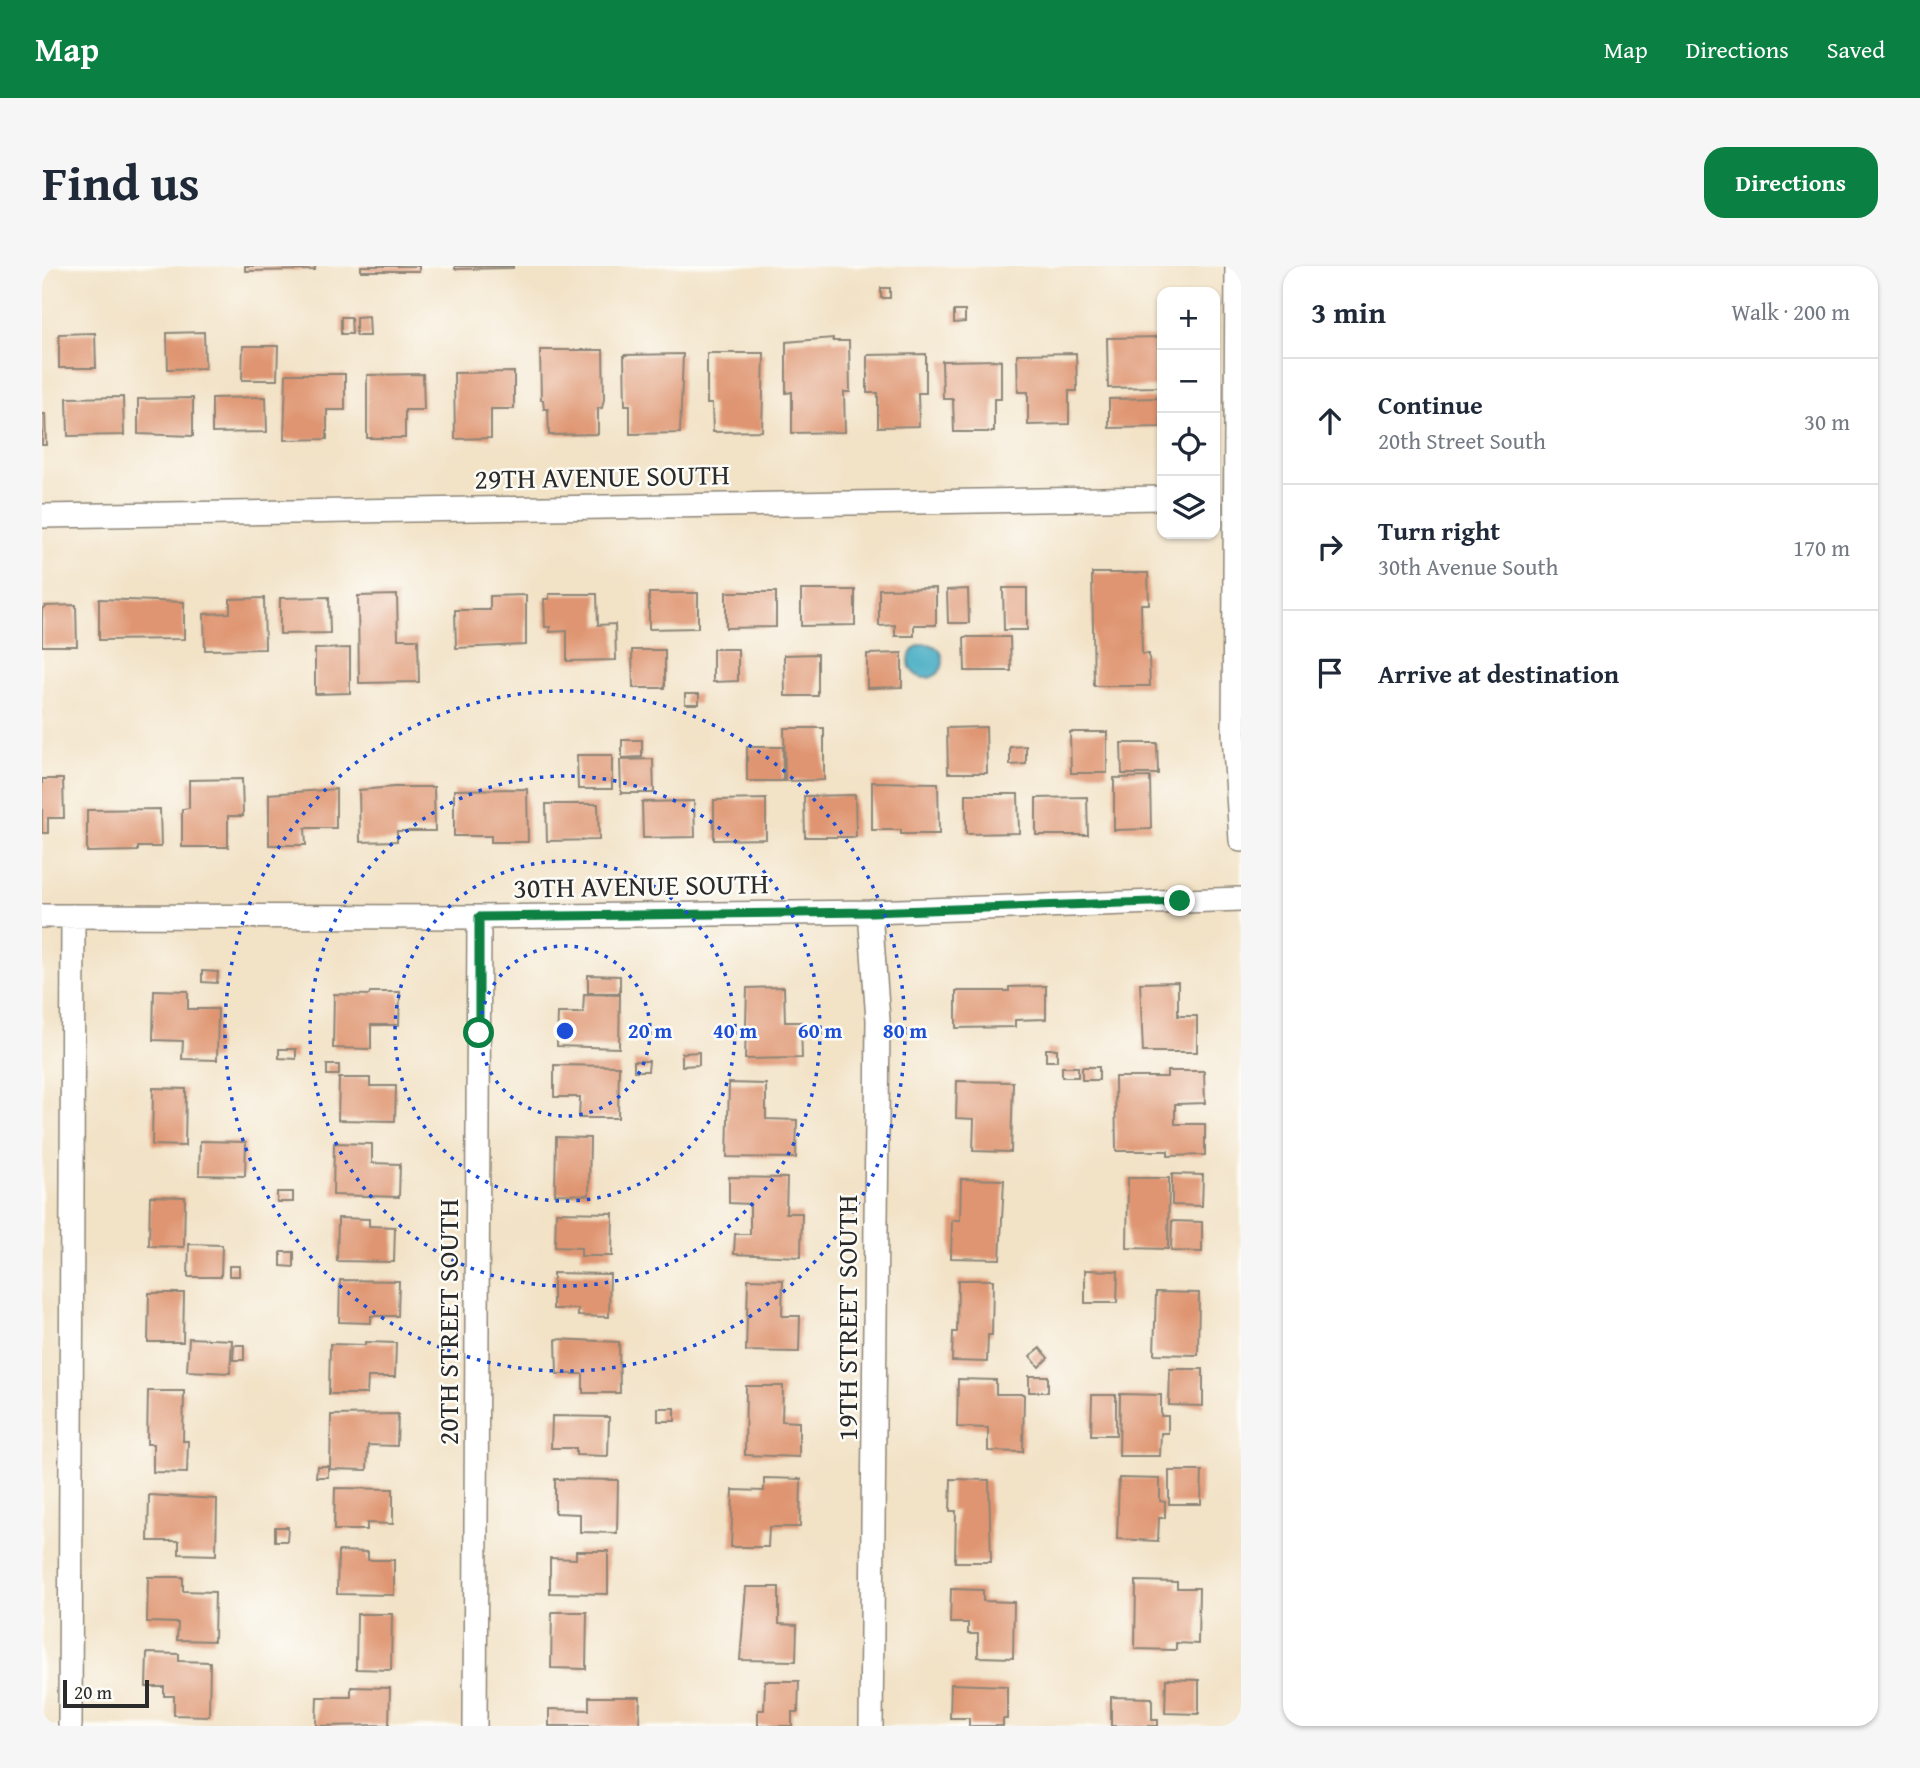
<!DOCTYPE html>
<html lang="en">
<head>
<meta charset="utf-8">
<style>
	body { margin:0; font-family:"Gentium Book Plus",serif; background:#f6f6f7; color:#1f2937 }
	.controls { position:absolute; right:21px; top:21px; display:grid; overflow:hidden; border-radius:14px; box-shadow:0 2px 5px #0004 }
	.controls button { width:63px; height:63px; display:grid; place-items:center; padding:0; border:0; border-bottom:2px solid #e0e1e3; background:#fff; color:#1f2937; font:35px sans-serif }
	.scale { position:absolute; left:21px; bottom:18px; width:86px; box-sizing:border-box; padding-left:7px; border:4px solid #2b2b2b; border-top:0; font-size:19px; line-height:24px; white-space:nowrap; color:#2b2b2b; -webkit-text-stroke:5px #fdfcf7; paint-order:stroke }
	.stop { position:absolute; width:21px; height:21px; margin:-16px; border:5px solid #0b8043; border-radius:50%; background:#fff }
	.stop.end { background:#0b8043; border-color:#fff; box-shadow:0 2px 7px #0008 }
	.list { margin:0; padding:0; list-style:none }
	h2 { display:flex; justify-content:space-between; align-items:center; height:91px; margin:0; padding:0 28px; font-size:30px }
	h2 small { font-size:23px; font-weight:400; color:#747a83 }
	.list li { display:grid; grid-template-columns:46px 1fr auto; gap:21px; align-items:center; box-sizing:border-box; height:126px; padding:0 28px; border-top:2px solid #e0e1e3 }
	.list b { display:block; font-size:26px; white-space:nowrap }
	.list p { margin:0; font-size:23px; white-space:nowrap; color:#747a83 }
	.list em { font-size:23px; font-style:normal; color:#747a83 }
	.icon { flex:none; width:38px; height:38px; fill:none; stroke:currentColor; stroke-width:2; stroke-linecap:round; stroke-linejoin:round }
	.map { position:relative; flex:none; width:1199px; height:1460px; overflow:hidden; border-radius:21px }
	header { display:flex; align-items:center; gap:42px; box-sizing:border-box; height:98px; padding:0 35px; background:#0b8043; color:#fff }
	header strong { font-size:33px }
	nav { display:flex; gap:38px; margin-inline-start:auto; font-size:24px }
	.intro { display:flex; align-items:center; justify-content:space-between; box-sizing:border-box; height:168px; padding:0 42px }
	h1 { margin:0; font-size:49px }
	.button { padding:18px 32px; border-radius:21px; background:#0b8043; color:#fff; font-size:24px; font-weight:700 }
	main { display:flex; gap:42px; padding:0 42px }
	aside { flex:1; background:#fff; border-radius:21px; box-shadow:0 2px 5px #0004 }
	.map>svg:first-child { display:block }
	.water { fill:#43aac2; stroke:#376a76; stroke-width:2 }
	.building { fill:#df9571 }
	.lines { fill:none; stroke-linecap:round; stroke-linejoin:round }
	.street-casing { stroke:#8e8678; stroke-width:26 }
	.street { stroke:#fff; stroke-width:23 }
	.route { stroke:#0b8043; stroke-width:9 }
	.ring { fill:none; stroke:#1d4ed8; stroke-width:3.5; stroke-dasharray:3.5 7 }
	.labels { text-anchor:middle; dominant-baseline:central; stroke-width:5; stroke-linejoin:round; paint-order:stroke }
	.street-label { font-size:28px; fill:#2b2b2b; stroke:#fdfcf7 }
	.centre { fill:#1d4ed8; stroke:#fdfcf7; stroke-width:3.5 }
	.ring-label { font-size:21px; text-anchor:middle; font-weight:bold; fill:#1d4ed8; stroke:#fdfcf7; stroke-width:5; stroke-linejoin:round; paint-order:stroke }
</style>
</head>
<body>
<header>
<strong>Map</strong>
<nav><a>Map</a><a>Directions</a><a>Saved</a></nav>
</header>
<div class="intro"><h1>Find us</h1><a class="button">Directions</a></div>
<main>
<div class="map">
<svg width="1199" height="1460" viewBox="0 0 1199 1460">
	<rect width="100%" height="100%" fill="#fdfcf7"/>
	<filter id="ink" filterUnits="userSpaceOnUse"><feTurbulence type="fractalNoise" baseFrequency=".0143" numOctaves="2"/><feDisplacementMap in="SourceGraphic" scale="14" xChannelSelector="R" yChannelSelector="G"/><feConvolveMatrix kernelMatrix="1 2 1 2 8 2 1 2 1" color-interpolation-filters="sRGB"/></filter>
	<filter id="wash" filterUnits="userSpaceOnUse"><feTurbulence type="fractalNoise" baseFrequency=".00686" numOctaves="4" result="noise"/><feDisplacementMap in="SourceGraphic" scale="28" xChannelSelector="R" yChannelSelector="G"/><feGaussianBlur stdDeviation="1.57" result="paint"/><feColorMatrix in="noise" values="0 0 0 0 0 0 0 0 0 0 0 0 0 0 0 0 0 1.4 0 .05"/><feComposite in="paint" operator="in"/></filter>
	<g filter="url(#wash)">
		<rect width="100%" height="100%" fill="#f2e2c6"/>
		<path class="water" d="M867 395a17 17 0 1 1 34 0a17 17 0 1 1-34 0Z"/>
		<g id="blocks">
			<path class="building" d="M 203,0 L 273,0 L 273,4 L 203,5 Z
				M 319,0 L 377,0 L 377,5 L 319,5 Z
				M 413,0 L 471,0 L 471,2 L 413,3 Z
				M 839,22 L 848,22 L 848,32 L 839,32 Z
				M 912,45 L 923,45 L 923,56 L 912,57 Z
				M 327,50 L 328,70 L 314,70 L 314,51 Z
				M 299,51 L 309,51 L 310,68 L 299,68 Z
				M 162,66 L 163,102 L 126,103 L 125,67 Z
				M 53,67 L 54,102 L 17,102 L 17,68 Z
				M 1117,71 L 1118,121 L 1066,122 L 1065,72 Z
				M 791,72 L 791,75 L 807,75 L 808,126 L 802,126 L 803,166 L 750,167 L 750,126 L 744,127 L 744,76 Z
				M 201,80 L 236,80 L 235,114 L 200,114 Z
				M 498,84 L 561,84 L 562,133 L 560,142 L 556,142 L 556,168 L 507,169 L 506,143 L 502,143 L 501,134 L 499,134 Z
				M 665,87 L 722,87 L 720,165 L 671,166 L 670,138 L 665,138 Z
				M 1034,87 L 1035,125 L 1027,125 L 1027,158 L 986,159 L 986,126 L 976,126 L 975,88 Z
				M 641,88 L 638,167 L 588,168 L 588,139 L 583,139 L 582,89 Z
				M 884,88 L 884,127 L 876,127 L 877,160 L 836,161 L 836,127 L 825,127 L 825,89 Z
				M 959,94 L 959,133 L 952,133 L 952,166 L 912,166 L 911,133 L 901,133 L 900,95 Z
				M 472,106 L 472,143 L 449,143 L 449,172 L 413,173 L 412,107 Z
				M 244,108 L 303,108 L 303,144 L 285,144 L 285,173 L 242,174 Z
				M 381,108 L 382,144 L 363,144 L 363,172 L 325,172 L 325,109 Z
				M 81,131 L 82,169 L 26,170 L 25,132 Z
				M 224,131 L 225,166 L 170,167 L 170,132 Z
				M 151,132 L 151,170 L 96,168 L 96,133 Z
				M 1118,132 L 1119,161 L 1067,162 L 1067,133 Z
				M 0,148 L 3,148 L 4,179 L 0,179 Z
				M 1050,307 L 1106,307 L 1107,338 L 1099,338 L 1100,388 L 1107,388 L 1108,420 L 1052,420 Z
				M 894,322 L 894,359 L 872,359 L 872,370 L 853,370 L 853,359 L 837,360 L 837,323 Z
				M 961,322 L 985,322 L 985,364 L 962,364 Z
				M 926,323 L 927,357 L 906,357 L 905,324 Z
				M 759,324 L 813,324 L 813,359 L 759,360 Z
				M 684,326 L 734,326 L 734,361 L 684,362 Z
				M 607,327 L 656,327 L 656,362 L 607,363 Z
				M 507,328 L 555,328 L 556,359 L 573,358 L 574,394 L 525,395 L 525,365 L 508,366 L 508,361 L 503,361 L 502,333 L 507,333 Z
				M 355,329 L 356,373 L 376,373 L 377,416 L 317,417 L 316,330 Z
				M 484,329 L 484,379 L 414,382 L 413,344 L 448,344 L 448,330 Z
				M 287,331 L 288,367 L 238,368 L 238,332 Z
				M 222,332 L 223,383 L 163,384 L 162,348 L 188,347 L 188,333 Z
				M 57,333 L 142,336 L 142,373 L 57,374 Z
				M 34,339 L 35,380 L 0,380 L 0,343 L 3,340 Z
				M 922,371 L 968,371 L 969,405 L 923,405 Z
				M 308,382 L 308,427 L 273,428 L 273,383 Z
				M 671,383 L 696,383 L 696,415 L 671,416 Z
				M 590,384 L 623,384 L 623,422 L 591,422 Z
				M 860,387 L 860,421 L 825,422 L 825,388 Z
				M 776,388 L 776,430 L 743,430 L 742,389 Z
				M 643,428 L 657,428 L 657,438 L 643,438 Z
				M 944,461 L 945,507 L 906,507 L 905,462 Z
				M 742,462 L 782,462 L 782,514 L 743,515 Z
				M 1028,466 L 1065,466 L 1065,507 L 1029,507 Z
				M 580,474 L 600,474 L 600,491 L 580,492 Z
				M 1079,477 L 1115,477 L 1116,508 L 1080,508 Z
				M 984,480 L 984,498 L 968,499 L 968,481 Z
				M 705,481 L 741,481 L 741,515 L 705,515 Z
				M 535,489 L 570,489 L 570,523 L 536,523 Z
				M 611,493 L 612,527 L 579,527 L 578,494 Z
				M 1108,511 L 1109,563 L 1072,564 L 1072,512 Z
				M 0,513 L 21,513 L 22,552 L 6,552 L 6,567 L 0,567 Z
				M 200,513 L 201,550 L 186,550 L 186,581 L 140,581 L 140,543 L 147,542 L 147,514 Z
				M 830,516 L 896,517 L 897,568 L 859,568 L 859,564 L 830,564 Z
				M 352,521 L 392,521 L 393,565 L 355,565 L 355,575 L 318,576 L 317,524 Z
				M 294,523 L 294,562 L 263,562 L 264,579 L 227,579 L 227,528 Z
				M 485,523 L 486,576 L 449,576 L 449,570 L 412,570 L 412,524 Z
				M 924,528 L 976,528 L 977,567 L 924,568 Z
				M 813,529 L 814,571 L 763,571 L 762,530 Z
				M 1045,531 L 1046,569 L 994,569 L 994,532 Z
				M 724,533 L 724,573 L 672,574 L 672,534 Z
				M 652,535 L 653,571 L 601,572 L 600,536 Z
				M 504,538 L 556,538 L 557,574 L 505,575 Z
				M 118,543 L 119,581 L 96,581 L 96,585 L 45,586 L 45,544 Z
				M 160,705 L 176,706 L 175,717 L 160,716 Z
				M 546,709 L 578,710 L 578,727 L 546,727 Z
				M 1136,716 L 1136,750 L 1155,750 L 1155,786 L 1101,786 L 1098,717 Z
				M 1004,720 L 1004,753 L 973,754 L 973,761 L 914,762 L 914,725 L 967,725 L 967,721 Z
				M 742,721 L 743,756 L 759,756 L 760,792 L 703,793 L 705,722 Z
				M 112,724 L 146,725 L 146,743 L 176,743 L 175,794 L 140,793 L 141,775 L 111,774 Z
				M 328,726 L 358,726 L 357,759 L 329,759 L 329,783 L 291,782 L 292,728 L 327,729 Z
				M 542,728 L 578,729 L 577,782 L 515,780 L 516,747 L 541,747 Z
				M 237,783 L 254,783 L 254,793 L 237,792 Z
				M 1004,783 L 1015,783 L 1015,795 L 1004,795 Z
				M 657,786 L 657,799 L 640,800 L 640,787 Z
				M 592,795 L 607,795 L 606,805 L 592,805 Z
				M 285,799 L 297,799 L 297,809 L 285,809 Z
				M 512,799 L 577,800 L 576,852 L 537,852 L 538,831 L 512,831 Z
				M 1020,801 L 1036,801 L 1036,811 L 1020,811 Z
				M 1040,801 L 1057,801 L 1057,814 L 1040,814 Z
				M 1125,805 L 1162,805 L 1163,837 L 1133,838 L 1133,858 L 1163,858 L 1163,889 L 1126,890 L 1126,885 L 1074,885 L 1073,811 L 1125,811 Z
				M 297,812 L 328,812 L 328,820 L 354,820 L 353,855 L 296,854 Z
				M 915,815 L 971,816 L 969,886 L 931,885 L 932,853 L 914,852 Z
				M 687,817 L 724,818 L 724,853 L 755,854 L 754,892 L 685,891 Z
				M 111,822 L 144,823 L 143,880 L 110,879 Z
				M 514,871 L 548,872 L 547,929 L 513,928 Z
				M 158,875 L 204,876 L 203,910 L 157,909 Z
				M 292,877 L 330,878 L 330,897 L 358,898 L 357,931 L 291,929 Z
				M 1130,908 L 1161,909 L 1160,940 L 1130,939 Z
				M 687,911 L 745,912 L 744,947 L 760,947 L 759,991 L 692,988 L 693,968 L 708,968 L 708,938 L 687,937 Z
				M 1086,912 L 1127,912 L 1126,983 L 1085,982 Z
				M 919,913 L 962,914 L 958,993 L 909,992 L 910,954 L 918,954 Z
				M 235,926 L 251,926 L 251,936 L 235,936 Z
				M 108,930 L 143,931 L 142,981 L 107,980 Z
				M 514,946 L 571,947 L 570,990 L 539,990 L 539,982 L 513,981 Z
				M 296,952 L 327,953 L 327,960 L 353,961 L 352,996 L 295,995 Z
				M 1130,955 L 1160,956 L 1160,986 L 1129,985 Z
				M 147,978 L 180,979 L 179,1011 L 146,1011 Z
				M 239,986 L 252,986 L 252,1001 L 239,1000 Z
				M 187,1000 L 197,1000 L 197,1010 L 187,1010 Z
				M 1043,1004 L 1076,1005 L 1075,1037 L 1043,1037 Z
				M 511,1007 L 568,1008 L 567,1051 L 536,1050 L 536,1043 L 511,1043 Z
				M 706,1013 L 741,1014 L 740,1050 L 758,1050 L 757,1086 L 704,1085 Z
				M 298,1014 L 357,1015 L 356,1050 L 329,1050 L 329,1057 L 297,1056 Z
				M 916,1014 L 951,1014 L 950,1069 L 946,1069 L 945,1096 L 910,1095 L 911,1066 L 915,1066 Z
				M 1114,1026 L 1157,1027 L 1156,1089 L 1112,1088 Z
				M 107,1027 L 142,1027 L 141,1076 L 106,1076 Z
				M 147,1072 L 190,1074 L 188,1107 L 145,1105 Z
				M 514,1073 L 577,1076 L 578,1127 L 541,1127 L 541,1108 L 515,1108 Z
				M 323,1076 L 354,1077 L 353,1111 L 326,1111 L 325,1128 L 287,1128 L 288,1078 L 323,1079 Z
				M 192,1079 L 202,1079 L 202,1094 L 191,1094 Z
				M 998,1082 L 1006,1092 L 997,1101 L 988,1090 Z
				M 1128,1103 L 1161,1103 L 1161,1140 L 1127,1139 Z
				M 987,1110 L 1006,1110 L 1006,1126 L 987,1126 Z
				M 916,1113 L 954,1114 L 954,1128 L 982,1128 L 981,1186 L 946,1185 L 946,1162 L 915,1161 Z
				M 704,1120 L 741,1120 L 740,1155 L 757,1156 L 757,1191 L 703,1189 Z
				M 106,1125 L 142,1125 L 141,1175 L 146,1175 L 145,1207 L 111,1206 L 111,1178 L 105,1178 Z
				M 1078,1128 L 1119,1129 L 1119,1150 L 1126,1150 L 1126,1167 L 1119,1167 L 1118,1190 L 1077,1190 Z
				M 1050,1129 L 1074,1129 L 1074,1169 L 1049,1169 Z
				M 616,1142 L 633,1142 L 633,1155 L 616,1155 Z
				M 356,1148 L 355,1180 L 326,1179 L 325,1204 L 288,1203 L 289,1149 Z
				M 510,1150 L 567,1151 L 566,1190 L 534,1189 L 534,1182 L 509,1182 Z
				M 275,1200 L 286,1200 L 286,1211 L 274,1211 Z
				M 1127,1205 L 1160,1205 L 1159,1238 L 1127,1238 Z
				M 722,1212 L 759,1213 L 758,1261 L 727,1261 L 726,1281 L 689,1281 L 691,1224 L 722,1225 Z
				M 1077,1212 L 1118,1213 L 1118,1235 L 1123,1236 L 1123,1252 L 1117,1252 L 1116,1275 L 1075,1273 Z
				M 513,1213 L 576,1214 L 575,1267 L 538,1266 L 538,1248 L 513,1247 Z
				M 909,1213 L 947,1214 L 949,1296 L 913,1296 L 914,1245 L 908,1245 Z
				M 293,1222 L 351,1223 L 351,1258 L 325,1257 L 325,1264 L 292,1264 Z
				M 107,1229 L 175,1233 L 174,1289 L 137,1288 L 137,1275 L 106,1275 Z
				M 233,1261 L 246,1261 L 245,1275 L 233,1275 Z
				M 296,1285 L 326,1286 L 326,1294 L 352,1294 L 352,1329 L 295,1328 Z
				M 534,1285 L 566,1285 L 566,1328 L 508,1327 L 508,1292 L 534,1293 Z
				M 106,1311 L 141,1311 L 141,1325 L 173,1326 L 172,1375 L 135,1374 L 136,1357 L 105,1356 Z
				M 1094,1315 L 1135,1316 L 1135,1322 L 1157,1322 L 1156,1378 L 1134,1377 L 1134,1384 L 1093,1383 Z
				M 704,1321 L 737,1321 L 737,1358 L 755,1359 L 754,1395 L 698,1394 Z
				M 909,1323 L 941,1324 L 941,1335 L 972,1336 L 971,1392 L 936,1391 L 936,1368 L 926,1368 L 926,1357 L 908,1357 Z
				M 510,1346 L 545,1346 L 544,1403 L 509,1402 Z
				M 315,1348 L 350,1348 L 349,1404 L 314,1403 Z
				M 105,1387 L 137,1388 L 137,1395 L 168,1396 L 167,1450 L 132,1449 L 132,1430 L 122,1430 L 122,1421 L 104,1421 Z
				M 1124,1413 L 1157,1414 L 1157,1448 L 1123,1447 Z
				M 723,1415 L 757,1415 L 756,1446 L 750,1446 L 750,1460 L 716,1460 L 716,1444 L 722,1444 Z
				M 909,1418 L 965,1420 L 965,1453 L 961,1453 L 961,1460 L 927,1460 L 927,1452 L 908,1452 Z
				M 309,1421 L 348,1422 L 347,1459 L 274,1460 L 275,1431 L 309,1431 Z
				M 547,1431 L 598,1431 L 597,1460 L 507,1460 L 507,1443 L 547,1444 Z
				M 1069,1431 L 1110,1432 L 1110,1454 L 1116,1454 L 1116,1460 L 1069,1460 Z"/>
		</g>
	</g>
	<g filter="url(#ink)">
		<use href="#blocks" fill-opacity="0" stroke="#8e8678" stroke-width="2"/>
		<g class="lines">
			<g class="street-casing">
				<path id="street" d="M 1195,0 L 1192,468 L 1199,574
					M 0,250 L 1120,232
					M 828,646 L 836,754 L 829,1460
					M 0,650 L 437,651 L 828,646 L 1199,633
					M 28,1460 L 31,650
					M 433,1460 L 437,651"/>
			</g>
			<use href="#street" class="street"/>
		</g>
	</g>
	<g class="lines" filter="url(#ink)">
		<path class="route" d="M 437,767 L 437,651 L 828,646 L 1138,635"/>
	</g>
	<g class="ring">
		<circle cx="523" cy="765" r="85"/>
		<circle cx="523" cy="765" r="170"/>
		<circle cx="523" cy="765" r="255"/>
		<circle cx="523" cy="765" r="340"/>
	</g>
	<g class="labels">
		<g class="street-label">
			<text transform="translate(560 210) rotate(-1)">29TH AVENUE SOUTH</text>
			<text transform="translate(599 619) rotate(-1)">30TH AVENUE SOUTH</text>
			<text transform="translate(804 1052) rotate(-90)">19TH STREET SOUTH</text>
			<text transform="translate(405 1056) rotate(-90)">20TH STREET SOUTH</text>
		</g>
	</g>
	<circle cx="523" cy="765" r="10" class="centre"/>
	<g class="ring-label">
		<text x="608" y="772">20 m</text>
		<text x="693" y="772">40 m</text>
		<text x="778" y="772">60 m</text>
		<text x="863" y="772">80 m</text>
	</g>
</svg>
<div class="controls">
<button>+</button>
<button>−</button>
<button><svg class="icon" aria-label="locate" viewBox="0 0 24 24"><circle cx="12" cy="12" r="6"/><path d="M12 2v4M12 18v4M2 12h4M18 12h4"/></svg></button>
<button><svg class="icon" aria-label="layers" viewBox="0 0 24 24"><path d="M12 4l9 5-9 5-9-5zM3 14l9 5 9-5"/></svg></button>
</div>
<div class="scale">20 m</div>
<div class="stop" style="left:437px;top:767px"></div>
<div class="stop end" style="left:1138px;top:635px"></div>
</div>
<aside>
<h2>3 min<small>Walk · 200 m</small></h2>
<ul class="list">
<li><svg class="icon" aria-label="ahead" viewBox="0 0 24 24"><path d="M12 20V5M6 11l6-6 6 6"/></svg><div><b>Continue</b><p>20th Street South</p></div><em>30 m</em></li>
<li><svg class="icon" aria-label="right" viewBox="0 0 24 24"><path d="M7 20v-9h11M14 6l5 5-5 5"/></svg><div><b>Turn right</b><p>30th Avenue South</p></div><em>170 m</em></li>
<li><svg class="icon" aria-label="arrive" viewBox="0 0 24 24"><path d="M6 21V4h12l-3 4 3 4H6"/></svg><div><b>Arrive at destination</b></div></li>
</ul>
</aside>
</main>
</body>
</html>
